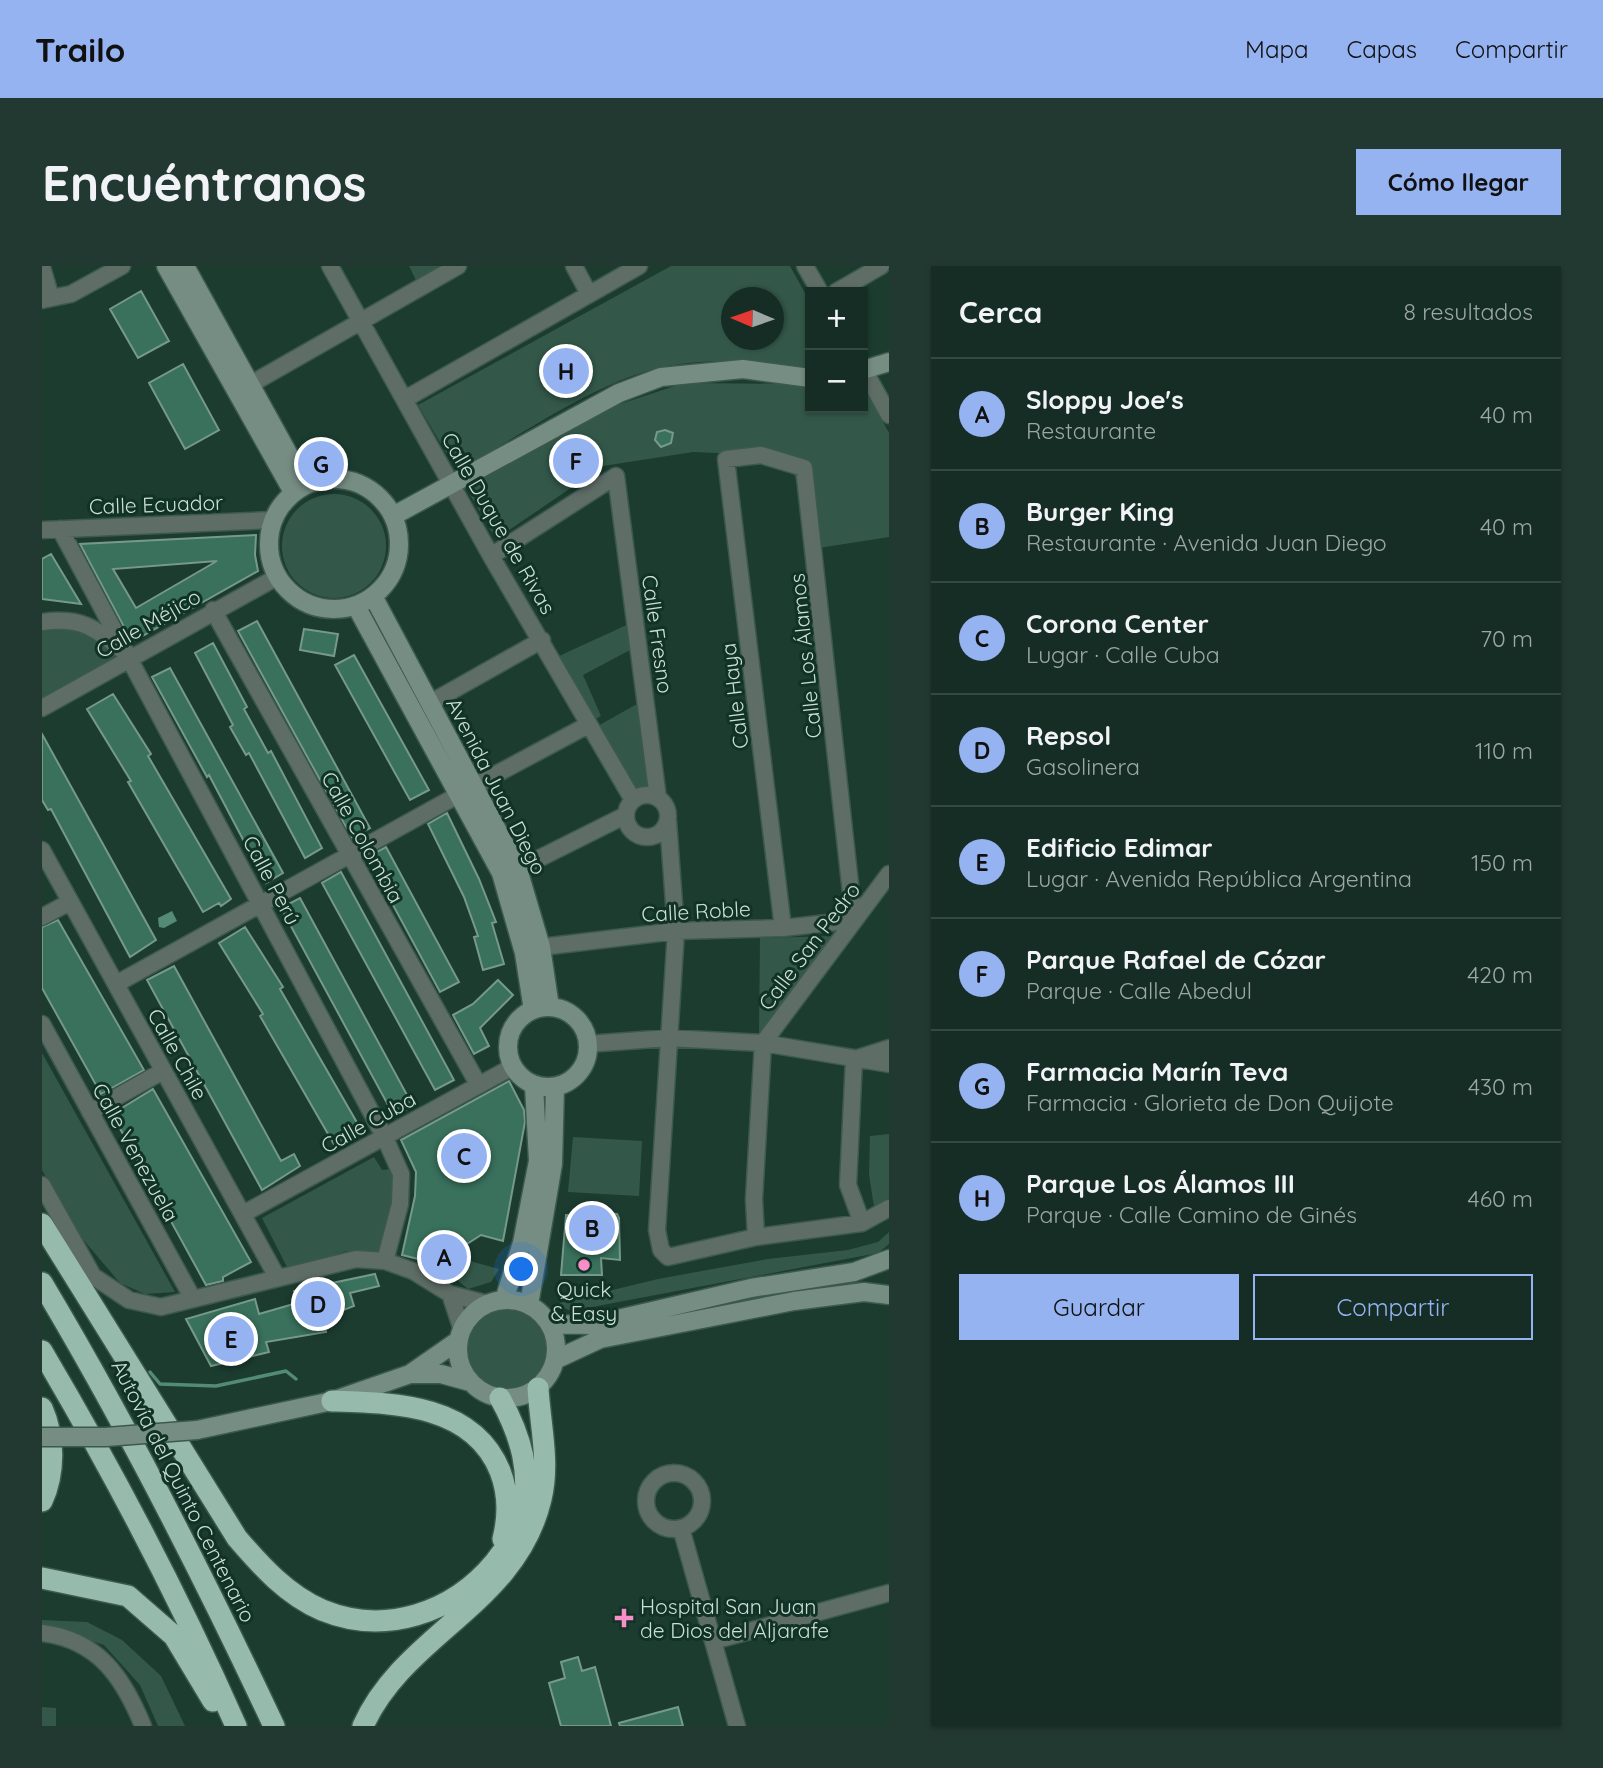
<!DOCTYPE html>
<html lang="es">
<head>
<meta charset="utf-8">
<style>
	body { margin:0; font-family:Quicksand,sans-serif; background:#223931; color:#f1f3f6 }
	.controls { position:absolute; right:21px; top:21px; display:grid; overflow:hidden; border-radius:0px; box-shadow:0 2px 5px #0004 }
	.controls button { width:63px; height:63px; display:grid; place-items:center; padding:0; border:0; border-bottom:2px solid #344941; background:#152d24; color:#f1f3f6; font:35px sans-serif }
	.compass { position:absolute; left:679px; top:21px; width:63px; height:63px; border-radius:50%; background:#152d24; box-shadow:0 2px 5px #0004; rotate:272deg }
	.you { position:absolute; left:480px; top:1004px; width:24px; height:24px; margin:-18px; border:5px solid #fff; border-radius:50%; background:#1a73e8; box-shadow:0 0 0 10px #1a73e833 }
	.badge { display:grid; place-items:center; width:46px; height:46px; border-radius:50%; background:#95b2f1; color:#111; font-size:23px; font-weight:700 }
	.pin { position:absolute; translate:-50% -50%; border:4px solid #fff; box-shadow:0 2px 7px #0006 }
	.list { margin:0; padding:0; list-style:none }
	h2 { display:flex; justify-content:space-between; align-items:center; height:91px; margin:0; padding:0 28px; font-size:30px }
	h2 small { font-size:23px; font-weight:400; color:#9da8a6 }
	.list li { display:grid; grid-template-columns:46px 1fr auto; gap:21px; align-items:center; box-sizing:border-box; height:112px; padding:0 28px; border-top:2px solid #344941 }
	.list b { display:block; font-size:26px; white-space:nowrap }
	.list p { margin:0; font-size:23px; white-space:nowrap; color:#9da8a6 }
	.list em { font-size:23px; font-style:normal; color:#9da8a6 }
	.actions { display:flex; gap:14px; padding:21px 28px }
	.actions a { flex:1; padding:16px 0; border:2px solid #95b2f1; border-radius:0px; text-align:center; font-size:24px; color:#95b2f1 }
	.actions .main { background:#95b2f1; color:#111 }
	.map { position:relative; flex:none; width:847px; height:1460px; overflow:hidden; border-radius:0px }
	header { display:flex; align-items:center; gap:42px; box-sizing:border-box; height:98px; padding:0 35px; background:#95b2f1; color:#111 }
	header strong { font-size:33px }
	nav { display:flex; gap:38px; margin-inline-start:auto; font-size:24px }
	.intro { display:flex; align-items:center; justify-content:space-between; box-sizing:border-box; height:168px; padding:0 42px }
	h1 { margin:0; font-size:49px }
	.button { padding:18px 32px; border-radius:0px; background:#95b2f1; color:#111; font-size:24px; font-weight:700 }
	main { display:flex; gap:42px; padding:0 42px }
	aside { flex:1; background:#152d24; border-radius:0px; box-shadow:0 2px 5px #0004 }
	.map>svg:first-child { display:block }
	.green { fill:#33584a; fill-rule:evenodd }
	.water { fill:#538b75 }
	.lines { fill:none; stroke-linecap:round; stroke-linejoin:round }
	.stream { stroke:#538b75; stroke-width:3.5 }
	.building { fill:#39715c; stroke:#76998b; stroke-width:2; fill-rule:evenodd }
	.street-casing { stroke:#3c594e; stroke-width:19 }
	.secondary-casing { stroke:#3c594e; stroke-width:21 }
	.highway-casing { stroke:#3c594e; stroke-width:24 }
	.street { stroke:#5f6d67; stroke-width:16 }
	.secondary { stroke:#768d83; stroke-width:18 }
	.highway { stroke:#96baab; stroke-width:21 }
	.secondary-bridge-casing { stroke:#3c594e; stroke-width:21; stroke-linecap:butt }
	.secondary-bridge { stroke:#768d83; stroke-width:18 }
	.poi-dot { fill:#f98fc9; stroke:#113226; stroke-width:2.5 }
	.labels { text-anchor:middle; dominant-baseline:central; stroke-width:6; stroke-linejoin:round; paint-order:stroke }
	.street-label { font-size:21px; fill:#ccdfd6; stroke:#113226 }
	.poi-label { font-size:21px; fill:#ccdfd6; stroke:#113226 }
</style>
</head>
<body>
<header>
<strong>Trailo</strong>
<nav><a>Mapa</a><a>Capas</a><a>Compartir</a></nav>
</header>
<div class="intro"><h1>Encuéntranos</h1><a class="button">Cómo llegar</a></div>
<main>
<div class="map">
<svg width="847" height="1460" viewBox="0 0 847 1460">
	<rect width="100%" height="100%" fill="#1c3c30"/>
	<path class="green" d="M 367,0 L 409,0 L 376,18 Z
		M 629,0 L 748,0 L 768,36 L 768,103 C 713,95 653,89 599,107 C 539,126 471,174 415,205 L 376,139 ZM 690,32 L 732,32 L 732,74 L 690,74 Z
		M 642,117 L 768,118 L 768,142 L 821,142 L 821,119 L 847,167 L 847,271 L 777,282 L 746,190 L 651,186 L 561,200 L 454,273 L 424,222 L 566,142 Z
		M240 280a52 52 0 1 1 104 0a52 52 0 1 1-104 0Z
		M 589,357 L 590,383 L 541,409 L 559,450 L 550,455 L 517,390 Z
		M 21,361 L 48,368 L 75,390 L 0,432 L 0,363 Z
		M 595,438 L 608,522 L 594,527 L 554,461 Z
		M 792,670 L 717,768 L 718,672 Z
		M 0,787 L 133,1026 L 103,1028 L 78,1017 L 39,971 L 0,904 Z
		M 847,868 L 847,932 L 832,941 L 827,908 L 828,870 Z
		M 531,871 L 600,875 L 597,930 L 526,926 Z
		M 332,891 L 340,904 L 350,903 C 358,931 345,960 337,986 L 305,985 L 246,1003 L 220,952 Z
		M 847,966 L 847,978 L 836,987 L 529,1045 L 513,1038 L 616,1013 L 726,993 L 806,984 L 836,976 Z
		M 413,991 L 457,1003 L 449,1016 L 426,1023 L 409,1009 Z
		M422 1083a42 42 0 1 1 84 0a42 42 0 1 1-84 0Z
		M 0,1354 L 45,1356 L 80,1374 L 119,1410 L 143,1460 L 116,1460 L 98,1419 L 62,1379 L 0,1359 Z
		M 0,1441 L 14,1442 L 14,1460 L 0,1460 Z"/>
	<path class="water" d="M 130,645 L 135,655 L 122,662 L 117,661 L 116,652 Z"/>
	<g class="lines">
		<path class="stream" d="M 108,1106 L 118,1118 L 174,1120 L 244,1105 L 254,1113"/>
	</g>
	<path class="building" d="M 99,25 L 127,75 L 96,92 L 68,43 Z
		M 141,98 L 177,164 L 143,183 L 107,117 Z
		M 623,164 L 631,167 L 629,177 L 619,181 L 613,174 L 615,166 Z
		M 214,269 L 213,289 L 216,305 L 90,376 L 38,278 ZM 175,295 L 94,342 L 71,303 Z
		M 9,288 L 39,338 L 0,333 L 0,293 Z
		M 215,355 L 328,562 L 310,572 L 196,365 Z
		M 262,363 L 296,368 L 292,390 L 258,384 Z
		M 171,377 L 205,441 L 202,443 L 226,487 L 229,485 L 280,582 L 263,592 L 207,487 L 204,489 L 188,461 L 191,459 L 153,387 Z
		M 312,389 L 387,524 L 368,534 L 293,399 Z
		M 128,402 L 241,607 L 224,617 L 167,509 L 165,511 L 110,411 Z
		M 71,428 L 109,488 L 106,490 L 189,633 L 179,640 L 177,637 L 161,646 L 86,516 L 89,515 L 45,443 Z
		M 0,468 L 114,674 L 88,691 L 9,543 L 6,544 L 0,534 Z
		M 405,547 L 437,613 L 454,656 L 450,657 L 462,698 L 441,704 L 432,671 L 436,670 L 422,631 L 386,558 Z
		M 344,581 L 417,716 L 398,726 L 325,591 Z
		M 299,606 L 412,814 L 393,824 L 280,617 Z
		M 258,632 L 371,840 L 352,850 L 239,642 Z
		M 16,654 L 102,804 L 59,828 L 0,722 L 0,661 Z
		M 203,661 L 241,721 L 238,723 L 321,867 L 311,873 L 309,870 L 293,880 L 218,750 L 221,748 L 177,677 Z
		M 132,700 L 239,895 L 252,888 L 258,900 L 220,924 L 105,714 Z
		M 456,714 L 471,729 L 438,762 L 447,780 L 432,788 L 411,749 L 431,738 Z
		M 467,815 L 482,844 L 483,856 L 461,975 L 439,969 L 408,989 L 404,1000 L 360,989 L 373,930 L 374,906 L 359,874 Z
		M 111,823 L 209,996 L 181,1011 L 181,1015 L 164,1019 L 70,848 Z
		M 550,947 L 575,948 L 577,952 L 578,994 L 559,992 L 560,1009 L 519,1009 L 524,949 L 550,950 Z
		M 333,1008 L 337,1020 L 308,1027 L 312,1040 L 281,1052 L 284,1066 L 224,1076 L 227,1086 L 169,1100 L 144,1053 L 213,1033 L 217,1048 L 255,1037 L 252,1025 Z
		M 536,1391 L 540,1405 L 553,1401 L 569,1460 L 519,1460 L 507,1417 L 523,1412 L 519,1396 Z
		M 636,1441 L 641,1460 L 578,1460 L 577,1457 Z"/>
	<g class="lines">
		<g class="street-casing">
			<path id="street" d="M 288,0 L 449,290 L 591,534
				M 532,0 L 547,28
				M 763,0 L 778,26
				M 0,1 L 9,32
				M 794,26 L 839,0
				M 0,34 L 29,28 L 80,0
				M 821,102 L 847,149
				M 209,118 L 416,0
				M 363,133 L 597,0
				M 18,263 L 343,872 L 359,908 L 358,938 L 343,995
				M 0,264 L 230,254
				M 449,290 L 574,210 L 616,532
				M 171,344 L 436,818
				M 0,356 C 38,351 53,361 81,385
				M 388,437 L 500,374
				M 0,442 L 235,311
				M 432,520 L 546,459
				M584 550a21 21 0 1 1 42 0a21 21 0 1 1-42 0Z
				M 626,555 L 634,665 L 615,964 L 619,984 L 626,991 L 714,971 L 820,957 L 847,942
				M 0,584 L 235,1011
				M 476,603 L 584,549
				M 0,651 L 28,636
				M 499,681 L 634,665 L 741,662 L 750,661 L 812,654 L 762,202 L 719,189 L 684,193 L 741,662
				M 74,718 L 416,529
				M 0,758 L 151,1033
				M 721,777 L 847,608
				M 545,778 L 626,772 L 721,777 L 847,798
				M 816,792 L 847,782
				M 812,793 L 806,919 L 820,957
				M 48,846 L 121,805
				M 0,919 L 51,1010 L 87,1034 L 119,1041 L 314,993 L 343,995 L 371,1005 L 408,1028 L 446,1038
				M 201,948 L 470,801
				M 714,971 L 712,933 L 721,777
				M 408,1028 L 420,1064
				M604 1235a28 28 0 1 1 56 0a28 28 0 1 1-56 0Z
				M 639,1262 L 695,1460
				M 0,1367 C 56,1374 81,1411 101,1460
				M 671,1375 L 847,1327"/>
		</g>
		<g class="secondary-casing">
			<path id="secondary" d="M 124,0 L 251,226
				M 143,0 L 263,218
				M 821,104 L 847,96
				M227 278a65 65 0 1 1 130 0a65 65 0 1 1-130 0Z
				M 351,250 L 577,127 L 619,111 L 701,103 L 768,112
				M 331,330 L 476,603 L 499,681 L 508,741
				M 314,340 L 459,607 L 482,687 L 491,744
				M466 781a40 40 0 1 1 80 0a40 40 0 1 1-80 0Z
				M 462,1034 L 480,977 L 496,895 L 492,819
				M416 1083a49 49 0 1 1 98 0a49 49 0 1 1-98 0Z
				M 487,1039 L 511,898 L 513,821
				M 507,1058 L 550,1059 L 709,1022 L 812,1006 L 847,993
				M 513,1094 L 558,1073 L 752,1035 L 822,1026 L 847,1029
				M 368,1108 L 399,1108 L 428,1116
				M 155,1164 L 290,1135 L 368,1108 L 417,1074"/>
		</g>
		<g class="highway-casing">
			<path id="highway" d="M 0,958 L 195,1272 C 219,1300 245,1329 280,1344 C 343,1370 411,1347 453,1296 C 464,1281 475,1268 480,1250 C 490,1207 479,1170 458,1132
				M 0,1017 C 86,1161 161,1309 232,1460
				M 0,1085 C 72,1207 137,1331 194,1460
				M 290,1135 C 353,1137 431,1138 458,1205 C 467,1228 467,1249 461,1273
				M 0,1142 C 13,1171 13,1207 0,1235
				M 0,1312 L 86,1330 L 132,1370 L 171,1435
				M 321,1460 C 363,1367 474,1339 499,1233 C 508,1197 498,1158 496,1122"/>
		</g>
		<use href="#street" class="street"/>
		<use href="#secondary" class="secondary"/>
		<use href="#highway" class="highway"/>
		<g class="secondary-bridge-casing">
			<path id="secondary-bridge" d="M 0,1171 L 64,1171 L 155,1164"/>
		</g>
		<use href="#secondary-bridge" class="secondary-bridge"/>
	</g>
	<g class="poi-dot">
		<circle cx="542" cy="999" r="7"/>
		<path d="M578.5 1341.5h7v7h7v7h-7v7h-7v-7h-7v-7h7z"/>
	</g>
	<g class="labels">
		<g class="street-label">
			<text transform="translate(114 238) rotate(-2)">Calle Ecuador</text>
			<text transform="translate(457 257) rotate(60)">Calle Duque de Rivas</text>
			<text transform="translate(106 357) rotate(-30)">Calle Méjico</text>
			<text transform="translate(616 368) rotate(82)">Calle Fresno</text>
			<text transform="translate(763 390) rotate(-96)">Calle Los Álamos</text>
			<text transform="translate(692 430) rotate(-97)">Calle Haya</text>
			<text transform="translate(455 520) rotate(63)">Avenida Juan Diego</text>
			<text transform="translate(321 571) rotate(61)">Calle Colombia</text>
			<text transform="translate(230 614) rotate(62)">Calle Perú</text>
			<text transform="translate(654 645) rotate(-3)">Calle Roble</text>
			<text transform="translate(767 680) rotate(-53)">Calle San Pedro</text>
			<text transform="translate(136 788) rotate(61)">Calle Chile</text>
			<text transform="translate(326 856) rotate(-29)">Calle Cuba</text>
			<text transform="translate(94 886) rotate(61)">Calle Venezuela</text>
			<text transform="translate(142 1225) rotate(63)">Autovía del Quinto Centenario</text>
		</g>
		<g class="poi-label">
			<text x="542" y="1023">Quick<tspan x="542" dy="24">&amp; Easy</tspan></text>
			<text x="598" y="1340" text-anchor="start">Hospital San Juan<tspan x="598" dy="24">de Dios del Aljarafe</tspan></text>
		</g>
	</g>
</svg>
<div class="controls">
<button>+</button>
<button>−</button>
</div>
<svg class="compass" viewBox="-18 -18 36 36"><path d="M0-13l5 13h-10z" fill="#e53935"/><path d="M0 13l5-13h-10z" fill="#9da8a6"/></svg>
<div class="you"></div>
<div class="pin badge" style="left:402px;top:991px">A</div>
<div class="pin badge" style="left:550px;top:962px">B</div>
<div class="pin badge" style="left:422px;top:890px">C</div>
<div class="pin badge" style="left:276px;top:1038px">D</div>
<div class="pin badge" style="left:189px;top:1073px">E</div>
<div class="pin badge" style="left:534px;top:195px">F</div>
<div class="pin badge" style="left:279px;top:198px">G</div>
<div class="pin badge" style="left:524px;top:105px">H</div>
</div>
<aside>
<h2>Cerca<small>8 resultados</small></h2>
<ul class="list">
<li><span class="badge">A</span><div><b>Sloppy Joe's</b><p>Restaurante</p></div><em>40 m</em></li>
<li><span class="badge">B</span><div><b>Burger King</b><p>Restaurante · Avenida Juan Diego</p></div><em>40 m</em></li>
<li><span class="badge">C</span><div><b>Corona Center</b><p>Lugar · Calle Cuba</p></div><em>70 m</em></li>
<li><span class="badge">D</span><div><b>Repsol</b><p>Gasolinera</p></div><em>110 m</em></li>
<li><span class="badge">E</span><div><b>Edificio Edimar</b><p>Lugar · Avenida República Argentina</p></div><em>150 m</em></li>
<li><span class="badge">F</span><div><b>Parque Rafael de Cózar</b><p>Parque · Calle Abedul</p></div><em>420 m</em></li>
<li><span class="badge">G</span><div><b>Farmacia Marín Teva</b><p>Farmacia · Glorieta de Don Quijote</p></div><em>430 m</em></li>
<li><span class="badge">H</span><div><b>Parque Los Álamos III</b><p>Parque · Calle Camino de Ginés</p></div><em>460 m</em></li>
</ul>
<div class="actions"><a class="main">Guardar</a><a>Compartir</a></div>
</aside>
</main>
</body>
</html>
